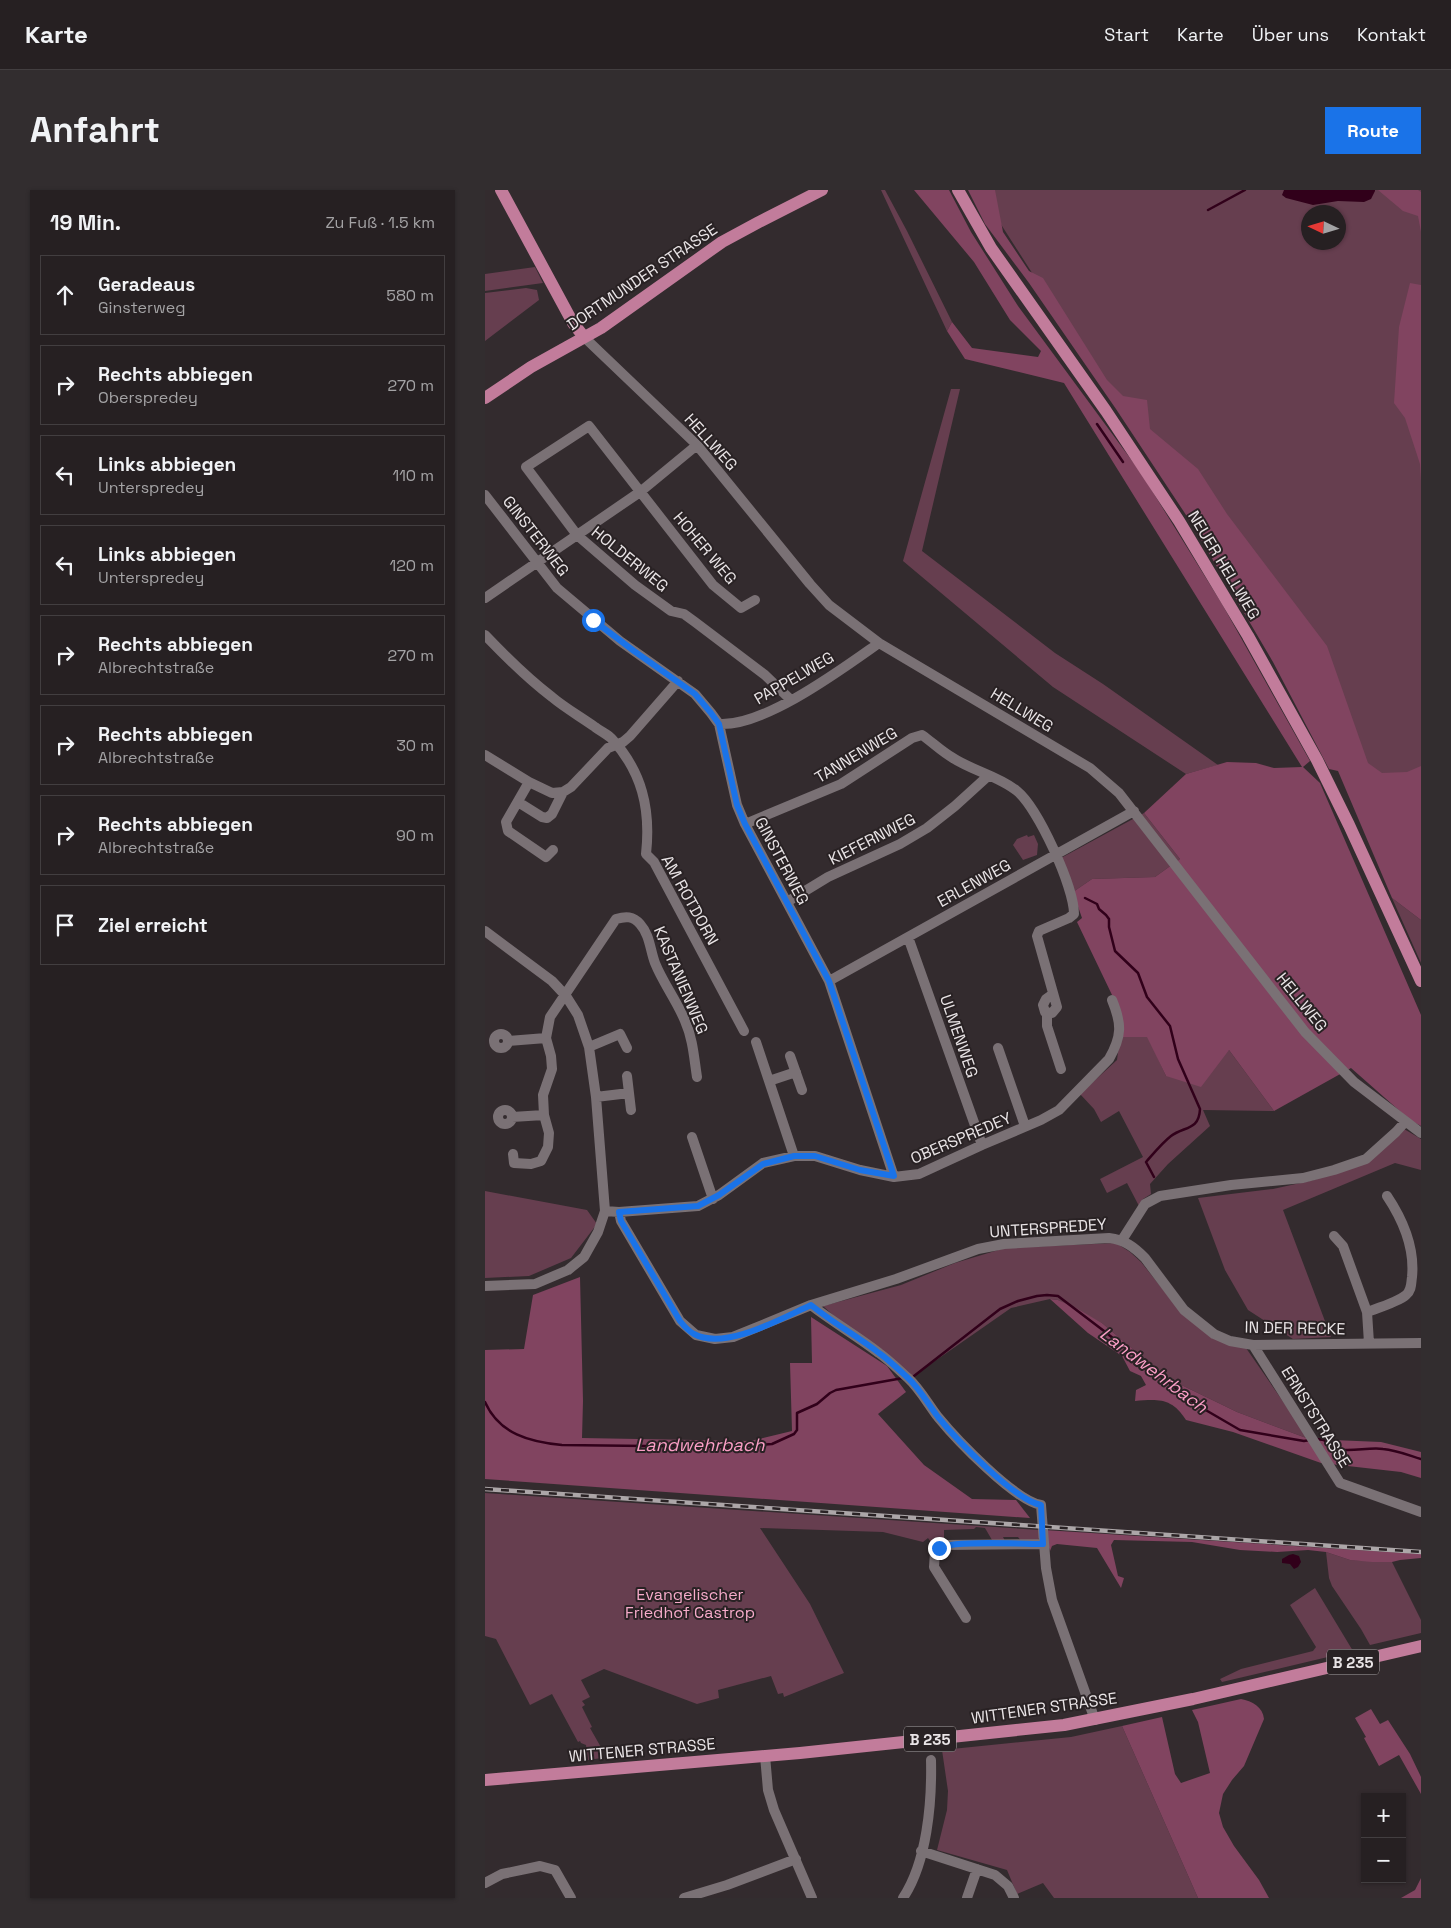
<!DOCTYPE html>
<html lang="de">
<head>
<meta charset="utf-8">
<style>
	body { margin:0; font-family:"Space Grotesk",sans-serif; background:#322d2f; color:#f1f3f6 }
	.controls { position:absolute; right:15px; bottom:15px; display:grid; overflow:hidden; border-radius:0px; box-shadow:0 1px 4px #0004 }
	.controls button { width:45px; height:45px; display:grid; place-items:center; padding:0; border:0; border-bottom:1px solid #423e40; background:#262022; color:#f1f3f6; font:25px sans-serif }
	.compass { position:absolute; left:816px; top:15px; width:45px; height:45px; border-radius:50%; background:#262022; box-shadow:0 1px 4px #0004; rotate:274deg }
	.stop { position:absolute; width:15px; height:15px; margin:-11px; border:4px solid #1a73e8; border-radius:50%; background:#fff }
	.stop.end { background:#1a73e8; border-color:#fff; box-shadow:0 1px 5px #0008 }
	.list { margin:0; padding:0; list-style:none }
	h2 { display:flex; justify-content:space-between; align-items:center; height:65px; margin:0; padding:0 20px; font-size:21px }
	h2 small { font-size:16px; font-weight:400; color:#a4a3a5 }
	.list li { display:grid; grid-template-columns:32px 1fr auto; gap:15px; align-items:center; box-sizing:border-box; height:80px; margin:0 10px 10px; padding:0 10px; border:1px solid #423e40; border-radius:0px }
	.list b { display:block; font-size:19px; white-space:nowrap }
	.list p { margin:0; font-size:16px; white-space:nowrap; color:#a4a3a5 }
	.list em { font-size:16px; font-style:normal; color:#a4a3a5 }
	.icon { flex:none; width:28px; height:28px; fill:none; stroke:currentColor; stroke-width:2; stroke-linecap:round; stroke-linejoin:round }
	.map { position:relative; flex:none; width:936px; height:1708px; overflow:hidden; border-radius:0px }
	header { display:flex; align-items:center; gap:30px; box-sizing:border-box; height:70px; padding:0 25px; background:#262022; border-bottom:1px solid #423e40 }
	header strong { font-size:24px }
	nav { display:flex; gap:28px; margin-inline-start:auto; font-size:18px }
	.intro { display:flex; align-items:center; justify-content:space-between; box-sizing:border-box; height:120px; padding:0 30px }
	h1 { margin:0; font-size:35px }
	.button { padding:12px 22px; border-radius:0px; background:#1a73e8; color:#fff; font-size:18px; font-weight:700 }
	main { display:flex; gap:30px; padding:0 30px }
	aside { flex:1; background:#262022; border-radius:0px; box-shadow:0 1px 4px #0004 }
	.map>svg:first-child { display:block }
	.green { fill:#663e4f; fill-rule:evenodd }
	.forest { fill:#814460 }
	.water { fill:#31001a }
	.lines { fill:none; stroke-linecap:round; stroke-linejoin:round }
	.stream { stroke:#31001a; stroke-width:2.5 }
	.minor { stroke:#7a7175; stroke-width:10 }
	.major { stroke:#c27c9b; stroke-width:12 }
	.rail-casing { stroke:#aca6a8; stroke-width:4.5 }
	.rail { stroke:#292224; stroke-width:2.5; stroke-dasharray:8; stroke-linecap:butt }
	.route { stroke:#1a73e8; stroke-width:6 }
	.labels { text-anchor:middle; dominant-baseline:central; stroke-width:4; stroke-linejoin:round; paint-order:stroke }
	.shield { fill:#292224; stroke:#afaaac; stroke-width:1 }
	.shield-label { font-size:15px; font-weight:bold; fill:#e9e4e6 }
	.street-label { font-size:16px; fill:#e9e4e6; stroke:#292224 }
	.park-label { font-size:16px; fill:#f6abca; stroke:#292224 }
	.water-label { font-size:18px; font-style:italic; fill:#fb9ec6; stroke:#292224 }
</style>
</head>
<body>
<header>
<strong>Karte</strong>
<nav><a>Start</a><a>Karte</a><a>Über uns</a><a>Kontakt</a></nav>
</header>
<div class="intro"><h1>Anfahrt</h1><a class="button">Route</a></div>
<main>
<aside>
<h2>19 Min.<small>Zu Fuß · 1.5 km</small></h2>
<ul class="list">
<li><svg class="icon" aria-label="ahead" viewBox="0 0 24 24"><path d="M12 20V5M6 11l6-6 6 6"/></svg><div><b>Geradeaus</b><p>Ginsterweg</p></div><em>580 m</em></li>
<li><svg class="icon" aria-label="right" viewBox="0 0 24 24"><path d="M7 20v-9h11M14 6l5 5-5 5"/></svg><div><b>Rechts abbiegen</b><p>Oberspredey</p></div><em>270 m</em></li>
<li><svg class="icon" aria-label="left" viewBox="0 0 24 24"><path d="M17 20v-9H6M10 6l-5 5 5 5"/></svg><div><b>Links abbiegen</b><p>Unterspredey</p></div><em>110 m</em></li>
<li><svg class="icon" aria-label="left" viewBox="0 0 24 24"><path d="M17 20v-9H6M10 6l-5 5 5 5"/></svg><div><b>Links abbiegen</b><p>Unterspredey</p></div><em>120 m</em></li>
<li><svg class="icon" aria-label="right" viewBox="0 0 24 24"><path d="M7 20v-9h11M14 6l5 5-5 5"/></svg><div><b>Rechts abbiegen</b><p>Albrechtstraße</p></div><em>270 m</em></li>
<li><svg class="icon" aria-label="right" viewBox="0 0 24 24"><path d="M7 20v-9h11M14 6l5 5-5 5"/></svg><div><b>Rechts abbiegen</b><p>Albrechtstraße</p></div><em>30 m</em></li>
<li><svg class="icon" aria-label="right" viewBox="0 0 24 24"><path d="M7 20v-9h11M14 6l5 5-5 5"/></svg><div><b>Rechts abbiegen</b><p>Albrechtstraße</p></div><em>90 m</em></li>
<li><svg class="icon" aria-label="arrive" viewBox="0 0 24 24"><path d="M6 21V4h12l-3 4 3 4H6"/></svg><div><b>Ziel erreicht</b></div></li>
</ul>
</aside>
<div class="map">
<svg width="936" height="1708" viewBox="0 0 936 1708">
	<rect width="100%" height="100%" fill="#332b2e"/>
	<path class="green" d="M 396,0 L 400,0 L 422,41 L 467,132 L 462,141 Z
		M 494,0 L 936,0 L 936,591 L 851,577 L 707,321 L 631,214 ZM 824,22 L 854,22 L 854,52 L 824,52 Z
		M 50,77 L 58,93 L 0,101 L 0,84 Z
		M 41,98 L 52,100 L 54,110 L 0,151 L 0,103 Z
		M 466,199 L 475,199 L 437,361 L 570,463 L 618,494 L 733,575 L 701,584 L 568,497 L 418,371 Z
		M 659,623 L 695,669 L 670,687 L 607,689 L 588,702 L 576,668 Z
		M 542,645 L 543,647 L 549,645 L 553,654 L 552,665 L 538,670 L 528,655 L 532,649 Z
		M 907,708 L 936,730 L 936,773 Z
		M 635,847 L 663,847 L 681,886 L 744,860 L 789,921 L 718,920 L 725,936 L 683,974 L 665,994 L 666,1004 L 658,1009 L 654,1016 L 642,993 L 622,1003 L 615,989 L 658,967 L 634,921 L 616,932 L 609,919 L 595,904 L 632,870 Z
		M 919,939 L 936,949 L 936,980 L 910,973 L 798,1020 L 846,1147 L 808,1149 L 763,1120 L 740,1080 L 713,1008 L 788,999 L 829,990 L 886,969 Z
		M 0,1001 L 102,1020 L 112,1034 L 86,1068 L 44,1086 L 0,1088 Z
		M 631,1053 L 645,1062 L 656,1072 L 699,1126 L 761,1158 L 824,1249 L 752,1222 L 682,1188 L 617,1133 L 573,1110 L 565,1109 L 526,1118 L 427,1187 L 359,1135 L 338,1116 L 416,1095 L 470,1073 L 520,1058 Z
		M 0,1303 L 554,1340 L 554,1348 L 552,1351 L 537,1352 L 533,1347 L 518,1347 L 520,1351 L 507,1350 L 500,1338 L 491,1337 L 489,1339 L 459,1340 L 459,1352 L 450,1358 L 443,1348 L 438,1352 L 398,1342 L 275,1338 L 325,1414 L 359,1483 L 299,1507 L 298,1503 L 293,1504 L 286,1486 L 233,1500 L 234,1508 L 212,1514 L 119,1479 L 96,1490 L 105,1507 L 97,1511 L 100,1515 L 97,1517 L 107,1537 L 105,1538 L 117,1559 L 117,1568 L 103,1570 L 101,1555 L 96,1553 L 95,1551 L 93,1552 L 67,1504 L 45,1515 L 11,1449 L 0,1446 Z
		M 841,1362 L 865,1370 L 907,1372 L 936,1430 L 936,1443 L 885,1455 L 876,1439 L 847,1396 L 844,1388 Z
		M 830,1398 L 868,1461 L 737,1492 L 735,1489 L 756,1479 L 828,1461 L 831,1457 L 805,1415 Z
		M 637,1536 L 713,1708 L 569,1708 L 558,1693 L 532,1704 L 522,1680 L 452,1660 L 462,1620 L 463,1601 L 457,1560 L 586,1547 Z"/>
	<path class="forest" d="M 429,0 L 464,0 L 486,42 L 533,116 L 656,283 L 737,414 L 825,571 L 818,577 L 835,593 L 936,825 L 936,936 L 925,930 L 866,878 L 789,921 L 744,860 L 716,897 L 681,886 L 662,847 L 635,847 L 628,807 L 592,732 L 597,728 L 588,702 L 607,689 L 670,687 L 695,669 L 659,623 L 701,584 L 742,572 L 771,573 L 789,578 L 817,577 L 579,193 L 480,169 L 462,141 L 467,132 L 487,158 L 553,167 L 556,161 L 525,130 L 489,72 Z
		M 483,0 L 510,0 L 518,42 L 544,81 L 558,88 L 622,190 L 638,206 L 662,210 L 665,239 L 713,279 L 742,324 L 842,456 L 883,573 L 897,583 L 922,582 L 936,576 L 936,730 L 907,708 L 853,581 L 844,579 L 788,472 L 705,331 L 631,219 L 544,93 L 500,34 Z
		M 893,0 L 933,0 L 936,2 L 936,42 L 933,26 L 918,21 Z
		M 925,93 L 936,95 L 936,291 L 935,274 L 920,228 L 909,213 L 914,137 Z
		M 95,1087 L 98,1211 L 97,1248 L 265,1251 L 307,1241 L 305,1173 L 327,1173 L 326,1127 L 402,1176 L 421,1202 L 393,1224 L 439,1275 L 487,1309 L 531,1310 L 545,1328 L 0,1289 L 0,1160 L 39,1159 L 48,1105 Z
		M 565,1109 L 573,1110 L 591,1118 L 617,1133 L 682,1188 L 752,1222 L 824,1249 L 896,1252 L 936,1262 L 936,1288 L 916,1282 L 836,1273 L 748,1242 L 701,1230 C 687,1208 674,1209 650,1211 L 651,1200 L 661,1195 L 656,1186 L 645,1181 L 637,1166 L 603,1143 Z
		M 559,1340 L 936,1364 L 936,1368 L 915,1370 L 907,1372 L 887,1372 L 865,1370 L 841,1362 L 823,1360 L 792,1362 L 755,1360 L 707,1352 L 629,1350 L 626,1355 L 633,1386 L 639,1388 L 636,1398 L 612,1358 L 572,1354 L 567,1356 L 565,1361 Z
		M 756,1509 C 767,1511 778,1517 779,1529 L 759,1576 L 747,1590 L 738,1604 L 734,1623 L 738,1637 L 749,1656 L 774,1690 L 784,1708 L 713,1708 L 637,1536 L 677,1527 L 690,1584 L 696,1593 L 725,1583 L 713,1532 L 707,1520 Z
		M 886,1519 L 895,1534 L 903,1530 L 925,1564 L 936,1587 L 936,1604 L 914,1565 L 894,1576 L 879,1548 L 881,1547 L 870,1528 Z
		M 936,1688 L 936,1708 L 916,1708 L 930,1700 Z"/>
	<path class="water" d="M 799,0 L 890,0 L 890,1 L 886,9 L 879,12 L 853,11 L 828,15 L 801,8 L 797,5 Z
		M 808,1364 L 814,1366 L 816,1372 L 813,1377 L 809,1379 L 805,1374 L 797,1373 L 797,1369 L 804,1365 Z"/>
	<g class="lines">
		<path class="stream" d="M 723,20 L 760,0
			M 612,234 L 638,272
			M 600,708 L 612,714 L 614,719 L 621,725 L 624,729 L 624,737 L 630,761 L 653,783 L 662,807 L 685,836 L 693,869 L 715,919 C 714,941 699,936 686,946 C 677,953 669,963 661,972 L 669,987
			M 429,1186 L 515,1119 L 533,1111 L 552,1106 L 562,1105 L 573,1106 L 619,1141 L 712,1215 L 755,1240 L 819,1251 L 825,1250
			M 0,1212 C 14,1244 45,1252 77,1255 L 245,1257 L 287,1254 L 309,1244 L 312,1240 L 312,1223 L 332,1214 L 345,1203 L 351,1200 L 418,1188
			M 831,1249 L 839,1250 C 851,1268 879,1256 898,1259 C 911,1260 923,1265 936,1269"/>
		<path class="minor" d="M 99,147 L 212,255 L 325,394 L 344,415 L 394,453 L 605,578 L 634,603 L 820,842 L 869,892 L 936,943
			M 0,305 L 72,398 L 135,451 L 210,504 L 226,523 L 234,534 L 252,615 L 260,634 L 344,791 L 409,987
			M 0,408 L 155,302 L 212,255
			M 270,410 L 256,418 L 228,395 L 104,236 L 41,277 L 92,345 L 150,395 L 186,421 L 199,424 L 210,432 L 280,485 L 306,510
			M 0,445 C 21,467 42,488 67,507 C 80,518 96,527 110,537 C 115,541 122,544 126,548 C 157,581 166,619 161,664 L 169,672 L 259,841
			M 234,534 C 279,537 357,479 394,453
			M 0,565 L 44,592 L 67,603 L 78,602 L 86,597 L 123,558 L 138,552 L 145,546 L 193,491
			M 44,592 L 21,632 L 23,641 L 61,667 L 68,660
			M 33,612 L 57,627 L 62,628 L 67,624 L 78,602
			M 260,634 L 356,594 L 427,548 L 437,545 C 447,552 457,562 468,568 C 488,581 514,586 532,601 C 553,618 589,697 589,724 L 584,728 L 554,741 L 552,746 L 572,817 L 567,823 L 560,822 L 558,815 L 561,809 L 568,804
			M 302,712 L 343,687 L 415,654 L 442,638 L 470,616 L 503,586
			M 0,741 L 67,791 L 81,806 L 93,825 L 104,857 L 111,907 L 120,1021 L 113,1042 L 99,1067 L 83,1080 L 50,1094 L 0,1096
			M 423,747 L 497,955
			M 344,791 L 649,621
			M 562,822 L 562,836 L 576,879
			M9 851a7 7 0 1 1 14 0a7 7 0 1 1-14 0Z
			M 23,851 L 61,848
			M 271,852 L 309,966
			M 104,857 L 135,844 L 142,858
			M 513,858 L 540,936
			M 305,866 L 317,900
			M 142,886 L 146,920
			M 284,891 L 311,882
			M 111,907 L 144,903
			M13 927a7 7 0 1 1 14 0a7 7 0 1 1-14 0Z
			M 27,927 L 59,925
			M 207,947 L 228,1009
			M 28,964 L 29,973 L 46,974 L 56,971 L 63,957 L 64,943 L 59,925 L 58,905 L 67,879 L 66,866 L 61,848 L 65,827 L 131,729 C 141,726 148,726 155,734 C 165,745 165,760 170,773 C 178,793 192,811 200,831 C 208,849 209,868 212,887
			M 120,1021 L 134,1022 L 213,1016 L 234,1005 L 278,973 L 309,966 L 330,966 L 375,980 L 409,987 L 434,984 L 497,955 L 556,930 L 574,920 L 624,869 C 637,846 637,834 627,810
			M 134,1022 L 136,1031 L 195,1131 L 211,1145 L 230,1149 L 248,1147 L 326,1115 L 411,1089 L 493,1059 L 519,1054 L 624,1048 C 640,1050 649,1057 660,1068 L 699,1120 L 729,1144 L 745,1151 L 768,1155 L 936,1153
			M 849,1046 L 858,1056 L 882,1122 L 884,1153
			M 637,1050 L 660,1014 L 675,1006 L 746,995 L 818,988 L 849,980 L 881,969 L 911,942 L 920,932
			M 326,1115 C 348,1132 372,1146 394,1163 C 404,1170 414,1180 423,1188 C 435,1199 443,1214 453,1227 C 471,1249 529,1310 556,1315 L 561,1378 L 567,1410 L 610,1530
			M 882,1122 C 893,1118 913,1112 921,1105 C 927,1100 926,1093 927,1087 C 930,1057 918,1030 902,1006
			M 768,1155 L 855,1293 L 936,1322
			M 481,1428 L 449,1377 L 450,1362 L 458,1355 L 558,1354
			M 280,1566 L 283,1600 L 289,1620 L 327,1708
			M 436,1661 L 510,1685 L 523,1696 L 529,1708
			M 0,1693 L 17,1684 L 55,1676 L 70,1680 L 86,1708
			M 199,1708 L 242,1695 L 311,1669
			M 418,1708 C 442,1672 447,1613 446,1570
			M 482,1708 L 492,1679"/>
		<path class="major" d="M 16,0 L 88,133 L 99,147
			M 473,0 L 506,58 L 621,221 L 694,331 L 763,446 L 832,570 L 864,635 L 936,791
			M 0,208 L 46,177 L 116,138 L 237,52 L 274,32 L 337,0
			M 0,1590 L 315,1563 L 579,1535 L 708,1509 L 936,1456"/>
		<g class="rail-casing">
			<path id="rail" d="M 0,1299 L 936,1362"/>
		</g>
		<use href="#rail" class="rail"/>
	</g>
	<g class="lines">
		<path class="route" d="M 108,430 L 149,461 L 210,504 L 226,523 L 234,534 L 252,615 L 260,634 L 344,791 L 409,986 L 375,980 L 330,966 L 309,966 L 278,974 L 234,1005 L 213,1016 L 134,1022 L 136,1031 L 195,1131 C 199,1136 203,1141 209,1144 C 240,1161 297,1128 326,1115 C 348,1133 372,1146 394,1163 C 404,1170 414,1180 423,1188 C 435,1199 443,1214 453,1227 C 471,1249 529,1310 556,1315 L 558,1354 C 539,1354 466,1350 454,1358"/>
	</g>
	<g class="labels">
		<g class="shield">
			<rect x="842" y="1459.5" width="52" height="25" rx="4"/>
			<rect x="419" y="1536.5" width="52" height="25" rx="4"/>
		</g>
		<g class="shield-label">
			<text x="868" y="1472">B 235</text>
			<text x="445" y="1549">B 235</text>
		</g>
		<g class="street-label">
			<text transform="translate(157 87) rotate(-34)">DORTMUNDER STRASSE</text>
			<text transform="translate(226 252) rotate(48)">HELLWEG</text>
			<text transform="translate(51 346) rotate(52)">GINSTERWEG</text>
			<text transform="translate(220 358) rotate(50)">HOHER WEG</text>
			<text transform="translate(145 369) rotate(39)">HOLDERWEG</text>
			<text transform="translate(739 375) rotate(59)">NEUER HELLWEG</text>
			<text transform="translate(309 488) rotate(-30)">PAPPELWEG</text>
			<text transform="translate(537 520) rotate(31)">HELLWEG</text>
			<text transform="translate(371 565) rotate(-31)">TANNENWEG</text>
			<text transform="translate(387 649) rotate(-27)">KIEFERNWEG</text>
			<text transform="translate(297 671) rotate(62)">GINSTERWEG</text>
			<text transform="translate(489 693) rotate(-29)">ERLENWEG</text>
			<text transform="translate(205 710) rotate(61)">AM ROTDORN</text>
			<text transform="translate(196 790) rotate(67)">KASTANIENWEG</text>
			<text transform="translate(817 812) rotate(51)">HELLWEG</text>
			<text transform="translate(474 846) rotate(71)">ULMENWEG</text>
			<text transform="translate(476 948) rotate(-23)">OBERSPREDEY</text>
			<text transform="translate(563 1038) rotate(-4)">UNTERSPREDEY</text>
			<text transform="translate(810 1138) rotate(1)">IN DER RECKE</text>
			<text transform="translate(831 1227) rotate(58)">ERNSTSTRASSE</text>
			<text transform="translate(559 1518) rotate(-8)">WITTENER STRASSE</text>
			<text transform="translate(157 1560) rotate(-5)">WITTENER STRASSE</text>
		</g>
		<g class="park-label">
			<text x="205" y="1404">Evangelischer<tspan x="205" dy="18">Friedhof Castrop</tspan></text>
		</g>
		<g class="water-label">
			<text transform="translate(669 1180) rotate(37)">Landwehrbach</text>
			<text x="215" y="1254">Landwehrbach</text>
		</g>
	</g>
</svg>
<div class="controls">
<button>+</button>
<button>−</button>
</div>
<svg class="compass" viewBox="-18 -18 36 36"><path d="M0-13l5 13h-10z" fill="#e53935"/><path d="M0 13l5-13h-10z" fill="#a4a3a5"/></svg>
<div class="stop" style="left:108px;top:430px"></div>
<div class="stop end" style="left:454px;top:1358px"></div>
</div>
</main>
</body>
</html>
